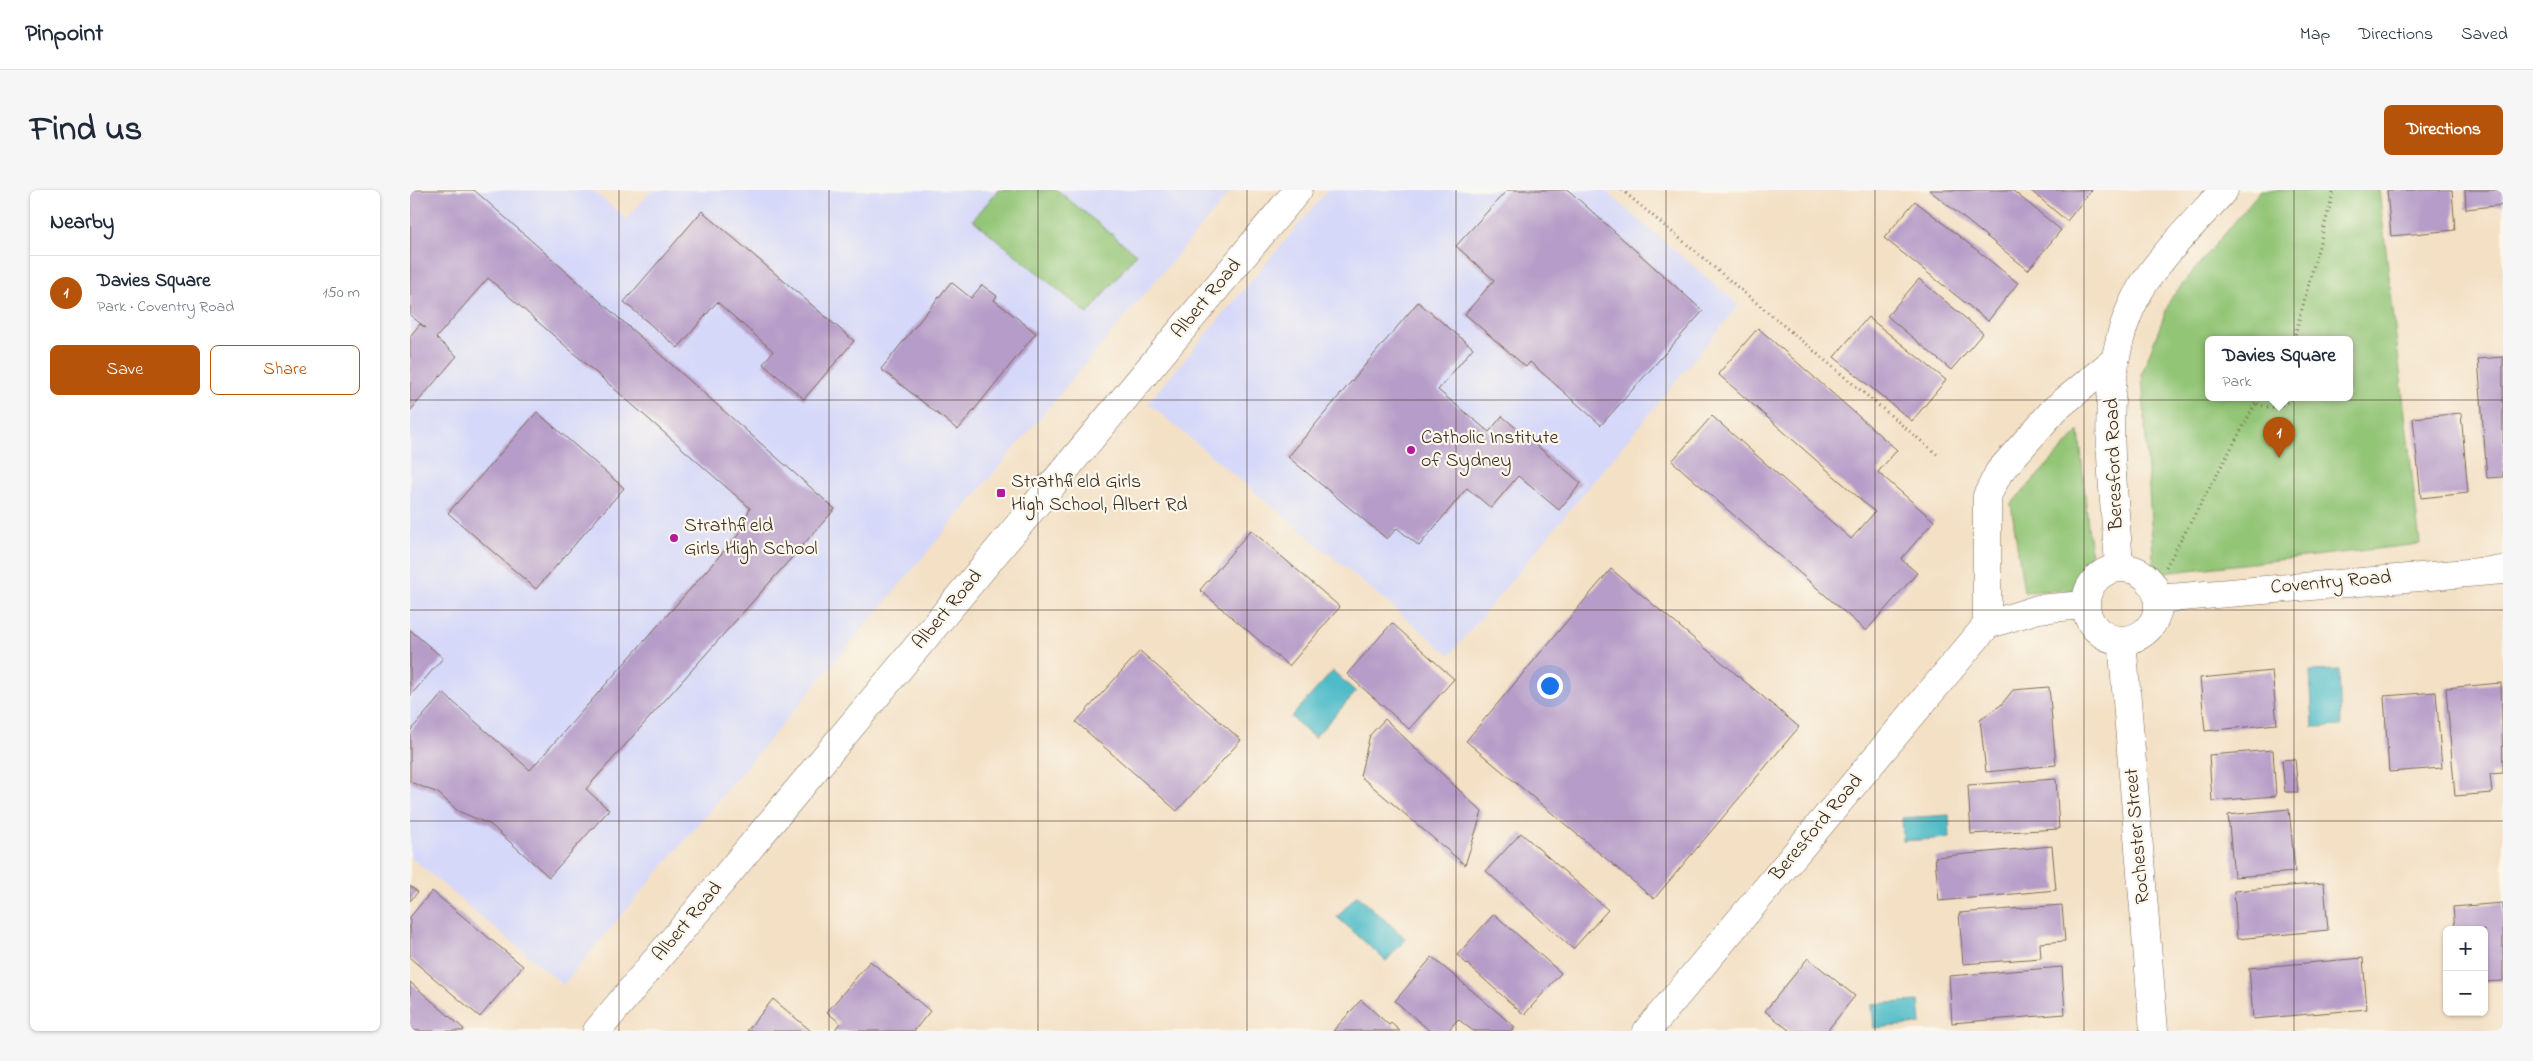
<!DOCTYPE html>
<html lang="en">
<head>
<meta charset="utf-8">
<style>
	body { margin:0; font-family:"Indie Flower",sans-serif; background:#f6f6f7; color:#1f2937 }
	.controls { position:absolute; right:15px; bottom:15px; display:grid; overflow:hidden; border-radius:8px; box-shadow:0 1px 4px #0004 }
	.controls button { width:45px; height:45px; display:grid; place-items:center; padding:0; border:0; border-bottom:1px solid #e0e1e3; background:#fff; color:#1f2937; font:25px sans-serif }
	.you { position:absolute; left:1139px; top:495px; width:18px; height:18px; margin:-12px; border:4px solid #fff; border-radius:50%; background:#1a73e8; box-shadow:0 0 0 8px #1a73e833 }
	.badge { display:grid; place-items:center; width:32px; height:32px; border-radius:50%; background:#b45309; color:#fff; font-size:16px; font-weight:700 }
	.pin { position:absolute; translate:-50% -41px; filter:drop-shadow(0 1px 2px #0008) }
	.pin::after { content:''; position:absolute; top:26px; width:18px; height:15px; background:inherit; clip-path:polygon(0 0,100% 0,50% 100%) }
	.popup { position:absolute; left:1795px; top:146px; width:148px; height:65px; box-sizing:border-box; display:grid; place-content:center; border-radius:8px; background:#fff; filter:drop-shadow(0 1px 4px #0005); font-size:16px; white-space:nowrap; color:#747a83 }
	.popup b { font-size:19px; color:#1f2937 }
	.popup::after { content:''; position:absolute; left:50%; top:100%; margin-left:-10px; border:10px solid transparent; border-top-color:#fff }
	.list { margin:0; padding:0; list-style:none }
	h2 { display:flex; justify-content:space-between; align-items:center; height:65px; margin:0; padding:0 20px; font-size:21px }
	h2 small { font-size:16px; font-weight:400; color:#747a83 }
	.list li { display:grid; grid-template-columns:32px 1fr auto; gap:15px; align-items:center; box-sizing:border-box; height:75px; padding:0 20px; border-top:1px solid #e0e1e3 }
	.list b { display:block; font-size:19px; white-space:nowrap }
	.list p { margin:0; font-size:16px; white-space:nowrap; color:#747a83 }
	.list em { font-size:16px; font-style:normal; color:#747a83 }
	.actions { display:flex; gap:10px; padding:15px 20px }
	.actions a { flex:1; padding:11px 0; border:1px solid #b45309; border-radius:8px; text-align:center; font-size:18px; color:#b45309 }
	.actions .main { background:#b45309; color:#fff }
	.map { position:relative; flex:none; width:2093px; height:841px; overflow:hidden; border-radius:8px }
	header { display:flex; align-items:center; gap:30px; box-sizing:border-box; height:70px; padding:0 25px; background:#fff; border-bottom:1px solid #e0e1e3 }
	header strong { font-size:24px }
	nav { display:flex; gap:28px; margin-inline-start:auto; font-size:18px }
	.intro { display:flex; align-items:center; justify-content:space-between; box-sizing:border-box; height:120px; padding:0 30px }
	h1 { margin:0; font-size:35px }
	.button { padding:12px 22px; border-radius:8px; background:#b45309; color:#fff; font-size:18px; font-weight:700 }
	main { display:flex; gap:30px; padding:0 30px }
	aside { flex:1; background:#fff; border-radius:8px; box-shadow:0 1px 4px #0004 }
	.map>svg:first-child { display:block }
	.built { fill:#d5d8f9 }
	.green { fill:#92c576; stroke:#66784a; fill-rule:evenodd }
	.water { fill:#4ebbc8; stroke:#447273 }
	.building { fill:#b69cc8 }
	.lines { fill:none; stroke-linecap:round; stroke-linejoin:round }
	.minor-casing { stroke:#7b6a58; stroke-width:29 }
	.path { stroke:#7b6a58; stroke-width:3; stroke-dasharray:1 4; stroke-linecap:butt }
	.minor { stroke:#fff; stroke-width:28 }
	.grid { fill:none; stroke:#3b2a1e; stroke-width:1; stroke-opacity:0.55 }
	.poi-dot { fill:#b5179e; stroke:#fbf7ec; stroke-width:2 }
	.labels { text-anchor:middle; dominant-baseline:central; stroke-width:4.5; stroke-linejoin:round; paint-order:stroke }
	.street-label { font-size:20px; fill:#3b2a1e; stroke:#fbf7ec }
	.poi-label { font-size:20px; fill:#3b2a1e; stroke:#fbf7ec; text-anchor:start }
</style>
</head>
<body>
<header>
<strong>Pinpoint</strong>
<nav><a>Map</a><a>Directions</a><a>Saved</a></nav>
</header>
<div class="intro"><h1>Find us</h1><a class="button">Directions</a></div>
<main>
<aside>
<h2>Nearby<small></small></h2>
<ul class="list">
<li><span class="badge">1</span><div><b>Davies Square</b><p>Park · Coventry Road</p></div><em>150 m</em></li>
</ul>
<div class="actions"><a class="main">Save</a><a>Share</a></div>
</aside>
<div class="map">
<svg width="2093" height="841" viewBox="0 0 2093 841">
	<rect width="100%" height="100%" fill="#fbf7ec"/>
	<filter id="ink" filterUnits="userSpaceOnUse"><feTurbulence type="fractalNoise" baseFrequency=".02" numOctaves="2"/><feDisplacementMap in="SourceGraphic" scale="10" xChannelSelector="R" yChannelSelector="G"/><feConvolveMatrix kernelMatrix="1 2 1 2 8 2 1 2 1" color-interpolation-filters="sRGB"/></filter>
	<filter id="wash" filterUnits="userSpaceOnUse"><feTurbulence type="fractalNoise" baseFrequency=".0096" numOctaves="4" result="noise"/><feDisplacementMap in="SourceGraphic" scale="20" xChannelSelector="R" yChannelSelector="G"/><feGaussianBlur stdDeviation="1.12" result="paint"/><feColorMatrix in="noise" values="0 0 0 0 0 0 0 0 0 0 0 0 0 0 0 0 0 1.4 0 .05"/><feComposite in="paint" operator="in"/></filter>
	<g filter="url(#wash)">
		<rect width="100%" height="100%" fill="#f3e0c5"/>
		<path class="built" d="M 0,0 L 182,0 L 217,29 L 242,0 L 822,0 L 153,795 L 0,667 Z
			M 918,0 L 1194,0 L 1329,115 L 1040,465 L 738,213 Z"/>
		<path class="green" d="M 588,0 L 647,0 L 726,64 L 678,124 L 563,30 Z
			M 1851,0 L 1969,0 L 2010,354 L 1744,384 L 1732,183 L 1761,108 ZM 1939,149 L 1939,207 L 1799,207 L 1799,149 Z
			M 1669,241 L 1684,399 L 1614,402 L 1601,314 Z"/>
		<path class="water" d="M 1929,480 L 1931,536 L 1903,537 L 1900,481 Z
			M 923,481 L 946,502 L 904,548 L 881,527 Z
			M 1539,625 L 1540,648 L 1493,651 L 1492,628 Z
			M 947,705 L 996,749 L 976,771 L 927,727 Z
			M 1509,811 L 1511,834 L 1464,838 L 1462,814 Z"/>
		<g id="blocks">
			<path class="building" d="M 0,0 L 64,0 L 425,319 L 176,599 L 199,620 L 139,687 L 81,635 L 48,621 L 28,603 L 0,592 L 0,541 L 33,503 L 120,580 L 328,345 L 340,318 L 78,88 L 26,148 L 47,166 L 0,221 L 0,146 L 10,134 L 16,138 L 0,125 Z
				M 1097,0 L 1158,0 L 1293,121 L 1191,235 L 1120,172 L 1116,177 L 1055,124 L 1084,90 L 1046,56 Z
				M 1519,0 L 1602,0 L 1651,40 L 1618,80 Z
				M 1620,0 L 1682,0 L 1657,31 Z
				M 1977,0 L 2042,0 L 2045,40 L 1981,46 Z
				M 2055,0 L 2093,0 L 2093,15 L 2056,19 Z
				M 1505,11 L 1608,93 L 1578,131 L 1474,48 Z
				M 292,21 L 444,151 L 394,209 L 353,174 L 363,161 L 307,112 L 268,158 L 214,112 Z
				M 1509,89 L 1573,143 L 1541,180 L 1477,126 Z
				M 541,92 L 561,108 L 572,95 L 587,106 L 584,110 L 626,143 L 548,240 L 471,179 Z
				M 1008,112 L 1063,158 L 1028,200 L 1079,242 L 1092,226 L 1171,293 L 1149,320 L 1108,286 L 1081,318 L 1057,298 L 1009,356 L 987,338 L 977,349 L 878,267 Z
				M 1458,127 L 1536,190 L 1502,231 L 1424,167 Z
				M 1348,138 L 1487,260 L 1468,282 L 1524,331 L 1491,369 L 1507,383 L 1456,441 L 1262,271 L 1302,226 L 1441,349 L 1465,322 L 1308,184 Z
				M 2093,167 L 2093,287 L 2077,288 L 2068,169 Z
				M 127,222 L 214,298 L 126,399 L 38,323 Z
				M 2051,223 L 2058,303 L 2011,308 L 2003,228 Z
				M 841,340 L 930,417 L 879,476 L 790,400 Z
				M 1201,379 L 1389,537 L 1244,709 L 1056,551 Z
				M 982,433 L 1044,489 L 999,539 L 937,484 Z
				M 0,440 L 33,468 L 0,506 Z
				M 730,461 L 831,550 L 767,621 L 666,532 Z
				M 1862,481 L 1867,534 L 1795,541 L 1790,488 Z
				M 2091,493 L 2093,583 L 2080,584 L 2082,603 L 2045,606 L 2036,498 Z
				M 1639,497 L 1646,575 L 1576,582 L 1570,529 L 1591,515 L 1603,500 Z
				M 2026,502 L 2032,578 L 1979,582 L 1974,506 Z
				M 975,529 L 1072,622 L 1055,675 L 950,586 L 960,545 Z
				M 1863,560 L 1866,606 L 1802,611 L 1799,565 Z
				M 1885,569 L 1888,602 L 1875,602 L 1872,570 Z
				M 1646,589 L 1649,639 L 1561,644 L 1558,595 Z
				M 1879,619 L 1885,682 L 1824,687 L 1818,625 Z
				M 1111,643 L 1198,720 L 1163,759 L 1076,681 Z
				M 1642,656 L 1646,700 L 1529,711 L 1525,667 Z
				M 1914,693 L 1918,740 L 1827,749 L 1824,701 Z
				M 0,696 L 8,702 L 0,711 Z
				M 22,701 L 113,776 L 70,827 L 0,768 L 0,727 Z
				M 2093,713 L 2093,791 L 2074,792 L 2074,740 L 2045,740 L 2043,717 Z
				M 1652,715 L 1655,751 L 1630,753 L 1631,768 L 1553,774 L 1549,723 Z
				M 1084,724 L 1151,783 L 1114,825 L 1047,765 Z
				M 1022,767 L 1105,837 L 1102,841 L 1063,841 L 1048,829 L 1038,841 L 1020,841 L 985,811 Z
				M 1398,768 L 1445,806 L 1417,841 L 1380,841 L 1355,821 Z
				M 1953,768 L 1957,819 L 1843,829 L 1839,778 Z
				M 460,771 L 520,821 L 504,841 L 424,841 L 430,833 L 417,822 Z
				M 1652,777 L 1655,824 L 1542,833 L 1539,786 Z
				M 0,792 L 54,839 L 53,841 L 0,841 Z
				M 363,809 L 401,841 L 337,841 Z
				M 951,810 L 979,835 L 981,833 L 990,841 L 923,841 Z"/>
		</g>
	</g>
	<g filter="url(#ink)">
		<use href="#blocks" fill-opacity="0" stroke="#7b6a58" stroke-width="1"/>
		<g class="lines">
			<g class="minor-casing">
				<path id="minor" d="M 1709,377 C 1704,285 1681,165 1739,86 C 1761,55 1789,28 1814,0
					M1676 414a36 36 0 1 1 72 0a36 36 0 1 1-72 0Z
					M 1748,409 L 2093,380
					M 1577,435 L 1577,306 L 1589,282 L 1645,219 L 1705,170
					M 1712,450 L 1744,841
					M 187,841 L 888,0
					M 1237,841 L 1577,435 L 1628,419 L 1675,415"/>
			</g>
			<path class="path" d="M 1212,0 L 1529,266
				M 1884,149 L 1924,0
				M 1840,207 C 1854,222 1870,219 1884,207
				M 1756,377 L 1846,213"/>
			<use href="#minor" class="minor"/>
		</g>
	</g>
	<path class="grid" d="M 209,0 L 209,841M 419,0 L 419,841M 628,0 L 628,841M 837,0 L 837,841M 1046,0 L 1046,841M 1256,0 L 1256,841M 1465,0 L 1465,841M 1674,0 L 1674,841M 1884,0 L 1884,841M 0,210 L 2093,210M 0,420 L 2093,420M 0,631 L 2093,631"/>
	<g class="poi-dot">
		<circle cx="1001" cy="260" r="5"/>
		<rect x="586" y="298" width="10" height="10" rx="2.5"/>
		<circle cx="264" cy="348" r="5"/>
	</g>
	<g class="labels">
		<g class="street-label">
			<text transform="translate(797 109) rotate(-50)">Albert Road</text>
			<text transform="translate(1705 274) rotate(-92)">Beresford Road</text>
			<text transform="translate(1921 393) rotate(-5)">Coventry Road</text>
			<text transform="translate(538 420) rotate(-50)">Albert Road</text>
			<text transform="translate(1407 638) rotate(-50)">Beresford Road</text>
			<text transform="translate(1728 646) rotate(-95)">Rochester Street</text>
			<text transform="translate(278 732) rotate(-50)">Albert Road</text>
		</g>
		<g class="poi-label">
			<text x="1011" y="248">Catholic Institute<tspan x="1011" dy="23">of Sydney</tspan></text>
			<text x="601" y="292">Strathfield Girls<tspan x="601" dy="23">High School, Albert Rd</tspan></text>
			<text x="274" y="336">Strathfield<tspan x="274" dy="23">Girls High School</tspan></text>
		</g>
	</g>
</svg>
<div class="controls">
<button>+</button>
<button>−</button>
</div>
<div class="you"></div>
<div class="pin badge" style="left:1869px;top:268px">1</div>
<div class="popup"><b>Davies Square</b>Park</div>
</div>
</main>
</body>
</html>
